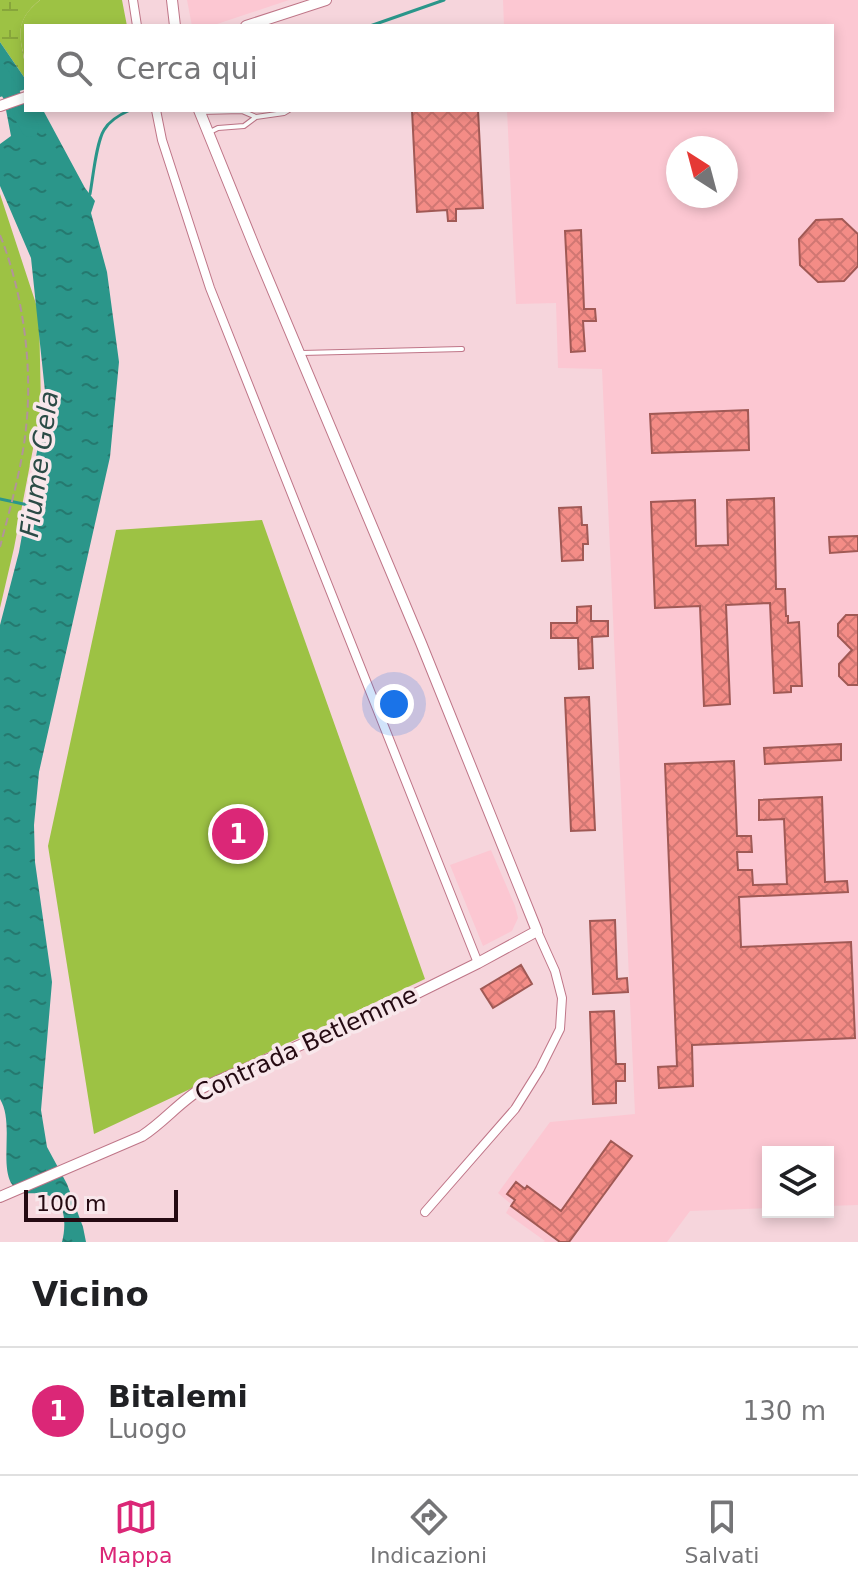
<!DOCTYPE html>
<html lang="it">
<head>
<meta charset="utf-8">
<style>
	body { margin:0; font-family:"DejaVu Sans",sans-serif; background:#f2f2f2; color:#202124 }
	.controls { position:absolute; right:24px; bottom:24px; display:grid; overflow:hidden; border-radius:0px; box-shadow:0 4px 12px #0003 }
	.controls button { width:72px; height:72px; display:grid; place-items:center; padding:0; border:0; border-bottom:2px solid #e0e0e0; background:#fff; color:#202124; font:40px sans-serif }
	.compass { position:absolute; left:666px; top:136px; width:72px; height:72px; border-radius:50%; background:#fff; box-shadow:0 4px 12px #0003; rotate:324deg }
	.scale { position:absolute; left:24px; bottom:20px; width:154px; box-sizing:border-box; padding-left:8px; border:4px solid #250a12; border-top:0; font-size:22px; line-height:28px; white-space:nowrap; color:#250a12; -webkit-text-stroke:6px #f8e7eb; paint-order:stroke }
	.you { position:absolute; left:394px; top:704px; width:28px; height:28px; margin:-20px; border:6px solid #fff; border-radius:50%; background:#1a73e8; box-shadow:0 0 0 12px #1a73e833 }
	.badge { display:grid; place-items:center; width:52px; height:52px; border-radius:50%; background:#db2777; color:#fff; font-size:26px; font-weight:700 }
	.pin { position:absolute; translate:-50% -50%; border:4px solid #fff; box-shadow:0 2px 8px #0006 }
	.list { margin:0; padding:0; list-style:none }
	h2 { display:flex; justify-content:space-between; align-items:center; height:104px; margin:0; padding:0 32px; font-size:34px }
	h2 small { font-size:26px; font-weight:400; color:#757577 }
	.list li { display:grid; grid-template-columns:52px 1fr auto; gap:24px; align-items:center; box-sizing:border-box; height:128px; padding:0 32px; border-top:2px solid #e0e0e0 }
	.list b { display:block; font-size:30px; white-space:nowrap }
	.list p { margin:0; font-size:26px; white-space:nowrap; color:#757577 }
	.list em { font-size:26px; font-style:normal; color:#757577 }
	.icon { flex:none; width:44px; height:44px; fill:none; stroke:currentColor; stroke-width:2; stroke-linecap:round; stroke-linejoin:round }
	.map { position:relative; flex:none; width:858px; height:1242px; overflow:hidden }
	.search { position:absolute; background:#fff; box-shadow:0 4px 12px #0003; left:24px; right:24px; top:24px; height:88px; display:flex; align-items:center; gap:20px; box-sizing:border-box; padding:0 28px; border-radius:0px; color:#757577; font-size:30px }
	.sheet { height:232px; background:#fff }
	nav { display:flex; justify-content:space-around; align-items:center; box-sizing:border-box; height:112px; border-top:2px solid #e0e0e0; background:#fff; font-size:22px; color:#757577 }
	nav a { display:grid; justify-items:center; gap:4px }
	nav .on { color:#db2777 }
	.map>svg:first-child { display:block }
	.built { fill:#fcc7d2; fill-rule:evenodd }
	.grass { fill:#9dc244 }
	.wetland { fill:url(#wetland-marsh) }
	.water { fill:url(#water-ripples) }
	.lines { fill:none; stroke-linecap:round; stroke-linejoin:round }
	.stream { stroke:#2b968a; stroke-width:3 }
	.river { stroke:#2b968a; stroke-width:18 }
	.building { fill:url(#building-cross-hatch); stroke:#a05955; stroke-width:2 }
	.service-casing { stroke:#bf7688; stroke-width:6 }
	.minor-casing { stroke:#bf7688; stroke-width:10 }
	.tertiary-casing { stroke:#bf7688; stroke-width:12 }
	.path { stroke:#b2939a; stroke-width:2; stroke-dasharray:8 4; stroke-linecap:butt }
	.service { stroke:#fff; stroke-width:4 }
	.minor { stroke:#fff; stroke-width:8 }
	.tertiary { stroke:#fff; stroke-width:10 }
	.labels { text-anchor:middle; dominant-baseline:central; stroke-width:7; stroke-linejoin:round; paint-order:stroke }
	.street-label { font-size:24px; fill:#250a12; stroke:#f8e7eb }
	.water-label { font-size:26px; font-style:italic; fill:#2b4b46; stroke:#f8e7eb }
</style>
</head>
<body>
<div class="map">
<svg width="858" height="1242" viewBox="0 0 858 1242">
	<defs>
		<pattern id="wetland-marsh" width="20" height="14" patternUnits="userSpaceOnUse" patternTransform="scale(2)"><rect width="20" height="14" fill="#9dc244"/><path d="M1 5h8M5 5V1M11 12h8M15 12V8" fill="none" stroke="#87a53b"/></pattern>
		<pattern id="water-ripples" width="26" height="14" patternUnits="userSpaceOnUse" patternTransform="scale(2)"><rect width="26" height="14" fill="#2b968a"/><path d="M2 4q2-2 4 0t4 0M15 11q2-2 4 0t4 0" fill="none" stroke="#25796f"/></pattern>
		<pattern id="building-cross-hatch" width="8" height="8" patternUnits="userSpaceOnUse" patternTransform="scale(2)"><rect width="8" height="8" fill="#f48c86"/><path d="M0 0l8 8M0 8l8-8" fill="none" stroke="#d17773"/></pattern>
	</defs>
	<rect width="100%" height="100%" fill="#f6d5dc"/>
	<path class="built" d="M 187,0 L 289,0 L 211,26 L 192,26 Z
		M 503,0 L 858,0 L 858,1205 L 828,1206 L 828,1152 L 768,1152 L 768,1208 L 690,1211 L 667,1242 L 543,1242 L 545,1241 L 506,1213 L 511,1204 L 498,1193 L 550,1122 L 635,1114 L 602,369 L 558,368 L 556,303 L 516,304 L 507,110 L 832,110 L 832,26 L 504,26 ZM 678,148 L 726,148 L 726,196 L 678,196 Z
		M 491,850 L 515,906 L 518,918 L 512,931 L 483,946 L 450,865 Z"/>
	<path class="grass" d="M 40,0 L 122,0 L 127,26 L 26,26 L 26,66 C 19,35 14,21 40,0 Z
		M 0,194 L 39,313 L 41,407 L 14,548 L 0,608 Z
		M 262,520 L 425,979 L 94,1134 L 48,846 L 116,530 Z"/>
	<path class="wetland" d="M 0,0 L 40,0 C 7,27 26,43 26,80 L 0,42 Z"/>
	<path class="water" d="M 0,42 L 26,80 L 26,89 L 0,97 Z
		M 26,103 L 26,110 L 43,110 L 85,188 L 95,201 L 91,213 L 107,272 L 119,362 L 110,457 L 39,772 L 34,825 L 35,862 L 52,982 L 41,1110 L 47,1147 L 67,1184 L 83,1227 L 86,1242 L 62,1242 C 66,1227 67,1200 47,1195 C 39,1192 29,1194 20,1193 C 17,1190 14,1187 11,1183 C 0,1162 14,1122 0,1099 L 0,625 L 19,552 L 46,401 L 31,258 L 0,186 L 0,144 L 11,136 L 6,110 Z"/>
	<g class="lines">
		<path class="stream" d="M 370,26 L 444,0
			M 90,194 C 93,178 96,143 104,130 C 109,121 121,114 130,110
			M 0,499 L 28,505"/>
		<path class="river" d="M 0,74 L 30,128"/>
	</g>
	<path class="building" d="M 412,110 L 478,110 L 483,208 L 456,209 L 456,221 L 448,221 L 447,210 L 417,212 Z
		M 842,219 L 858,234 L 858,266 L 844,281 L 818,282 L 800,265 L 799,239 L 816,220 Z
		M 581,230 L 584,309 L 595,309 L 596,321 L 583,321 L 585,351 L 571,352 L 565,231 Z
		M 748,410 L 749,450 L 652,453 L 650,414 Z
		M 774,498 L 776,589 L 785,589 L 786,616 L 788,616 L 788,623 L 799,622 L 802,686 L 791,686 L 791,692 L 774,693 L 770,603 L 726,605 L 730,704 L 704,706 L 700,606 L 655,608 L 651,502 L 695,500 L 696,546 L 728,545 L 727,500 Z
		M 581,507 L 582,525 L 587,525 L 588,544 L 583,544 L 583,560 L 562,561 L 559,508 Z
		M 858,536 L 858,551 L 830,553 L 829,537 Z
		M 591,606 L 591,621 L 608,621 L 608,636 L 592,637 L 593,668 L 579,669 L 578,638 L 551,638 L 551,623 L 577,623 L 577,607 Z
		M 846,615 L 858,615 L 858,685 L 848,685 L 839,676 L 839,664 L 852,650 L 838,636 L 838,624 Z
		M 589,697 L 595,830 L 571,831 L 565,698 Z
		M 841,744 L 841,760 L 765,764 L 764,748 Z
		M 734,761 L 737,836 L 751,836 L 752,852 L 737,852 L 738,870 L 752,870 L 753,885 L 787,884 L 784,819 L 759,820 L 759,800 L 822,797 L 825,882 L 847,881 L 848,892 L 739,897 L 741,947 L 851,942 L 855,1038 L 692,1045 L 693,1086 L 659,1088 L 658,1067 L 677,1066 L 665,764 Z
		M 615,920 L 617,979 L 627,978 L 628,992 L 593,994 L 590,921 Z
		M 521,965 L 532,984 L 493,1008 L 481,989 Z
		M 614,1011 L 616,1064 L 625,1064 L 625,1081 L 616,1081 L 616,1103 L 593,1104 L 590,1012 Z
		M 611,1141 L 632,1156 L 569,1242 L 560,1242 L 511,1206 L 515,1200 L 507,1194 L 516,1182 L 525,1189 L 527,1186 L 561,1211 Z"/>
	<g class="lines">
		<g class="service-casing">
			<path id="service" d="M 200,112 L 242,111 L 256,117 L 244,126 L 218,128 L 210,132
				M 256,117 L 284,113 L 289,110
				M 302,353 L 462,349"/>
		</g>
		<g class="minor-casing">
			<path id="minor" d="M 133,0 L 137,26
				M 156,110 L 162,140 L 210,288 L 478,963
				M 425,1212 L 515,1109 L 540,1069 L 560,1029 L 562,998 L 555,971 L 537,931"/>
		</g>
		<g class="tertiary-casing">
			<path id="tertiary" d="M 172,0 L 175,26
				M 246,26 L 326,0
				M 0,106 L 26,97
				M 0,1197 L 142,1136 C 164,1122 181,1100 204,1087 L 401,1001 L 478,963 L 537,931 L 421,643 L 257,253 L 199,110"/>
		</g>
		<path class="path" d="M 0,235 C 23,292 33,367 26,428 C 22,468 10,508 0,547"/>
		<use href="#service" class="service"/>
		<use href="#minor" class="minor"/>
		<use href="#tertiary" class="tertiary"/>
	</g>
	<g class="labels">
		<g class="street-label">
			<text transform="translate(306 1044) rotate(-25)">Contrada Betlemme</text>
		</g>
		<g class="water-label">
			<text transform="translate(39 464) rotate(-82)">Fiume Gela</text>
		</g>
	</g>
</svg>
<div class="controls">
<button><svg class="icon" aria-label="layers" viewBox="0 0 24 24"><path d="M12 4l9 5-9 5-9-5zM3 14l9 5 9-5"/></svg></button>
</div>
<svg class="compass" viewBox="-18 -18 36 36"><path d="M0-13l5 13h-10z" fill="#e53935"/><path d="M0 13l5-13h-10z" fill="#757577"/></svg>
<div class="scale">100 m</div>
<div class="you"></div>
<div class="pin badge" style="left:238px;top:834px">1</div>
<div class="search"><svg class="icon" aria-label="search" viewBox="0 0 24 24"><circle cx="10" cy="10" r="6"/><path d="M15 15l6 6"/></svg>Cerca qui</div>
</div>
<section class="sheet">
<h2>Vicino<small></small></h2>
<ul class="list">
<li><span class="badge">1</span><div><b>Bitalemi</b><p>Luogo</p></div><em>130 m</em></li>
</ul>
</section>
<nav>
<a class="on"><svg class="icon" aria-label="map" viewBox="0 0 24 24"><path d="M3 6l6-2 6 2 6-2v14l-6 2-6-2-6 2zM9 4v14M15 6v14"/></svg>Mappa</a>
<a><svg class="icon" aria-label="directions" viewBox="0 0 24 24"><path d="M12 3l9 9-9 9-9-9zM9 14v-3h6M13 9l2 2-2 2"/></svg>Indicazioni</a>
<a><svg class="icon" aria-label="saved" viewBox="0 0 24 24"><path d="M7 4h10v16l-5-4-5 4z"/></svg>Salvati</a>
</nav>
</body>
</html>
